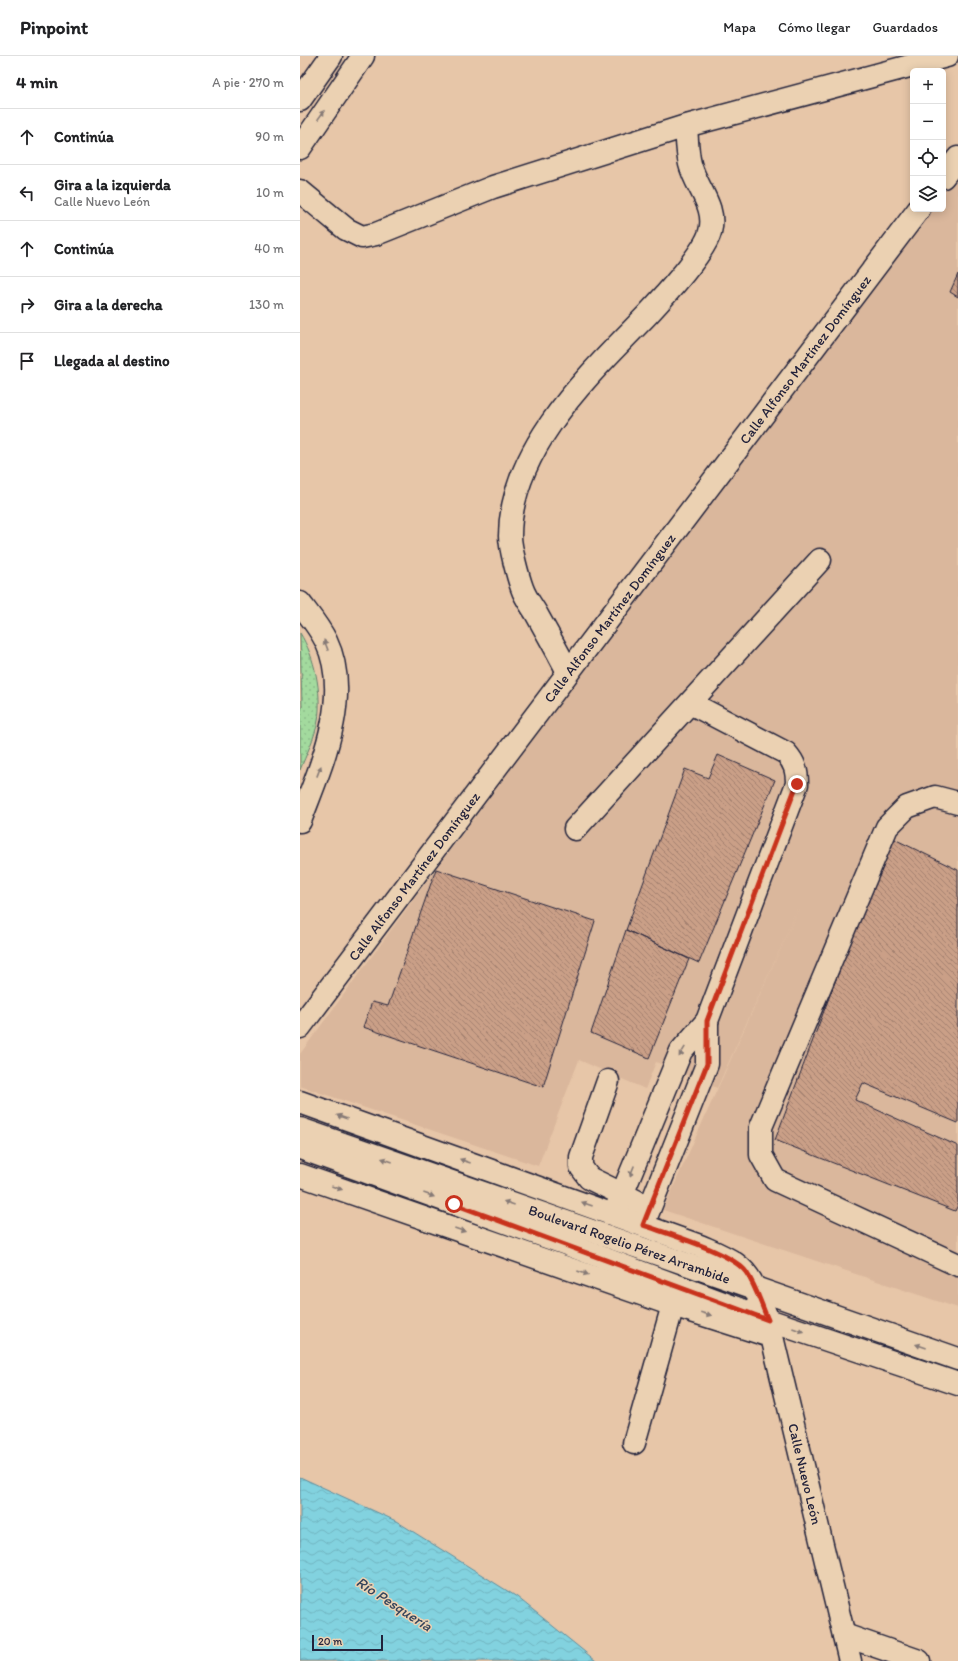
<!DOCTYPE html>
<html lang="es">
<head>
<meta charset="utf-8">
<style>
	body { margin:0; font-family:Itim,sans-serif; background:#f6f6f6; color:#202124 }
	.controls { position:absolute; right:12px; top:12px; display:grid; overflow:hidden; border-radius:6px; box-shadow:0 2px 10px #0003 }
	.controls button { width:36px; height:36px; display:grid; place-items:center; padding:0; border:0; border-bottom:1px solid #e0e0e0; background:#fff; color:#202124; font:20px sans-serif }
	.scale { position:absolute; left:12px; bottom:10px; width:71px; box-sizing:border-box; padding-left:4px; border:2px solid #22223b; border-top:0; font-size:11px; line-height:14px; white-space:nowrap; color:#22223b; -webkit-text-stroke:3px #ebd1b2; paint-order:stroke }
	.stop { position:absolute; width:12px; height:12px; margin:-9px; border:3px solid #c8321e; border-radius:50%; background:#fff }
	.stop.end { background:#c8321e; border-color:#fff; box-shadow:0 1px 4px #0008 }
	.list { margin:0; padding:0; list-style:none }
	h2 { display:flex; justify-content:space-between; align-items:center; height:52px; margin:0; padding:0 16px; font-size:17px }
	h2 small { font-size:13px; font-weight:400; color:#757577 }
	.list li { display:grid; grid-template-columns:26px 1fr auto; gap:12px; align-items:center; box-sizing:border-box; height:56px; padding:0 16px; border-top:1px solid #e0e0e0 }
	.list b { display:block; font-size:15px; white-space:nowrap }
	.list p { margin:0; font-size:13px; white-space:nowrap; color:#757577 }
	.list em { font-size:13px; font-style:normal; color:#757577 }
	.icon { flex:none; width:22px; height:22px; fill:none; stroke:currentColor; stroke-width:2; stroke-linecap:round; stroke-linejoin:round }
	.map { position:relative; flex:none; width:658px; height:1605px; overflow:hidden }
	header { display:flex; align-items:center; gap:24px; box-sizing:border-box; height:56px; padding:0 20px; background:#fff; border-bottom:1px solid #e0e0e0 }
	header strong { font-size:19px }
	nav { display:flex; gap:22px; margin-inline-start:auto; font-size:14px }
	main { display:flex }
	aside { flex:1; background:#fff }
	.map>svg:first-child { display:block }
	.built { fill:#dab79c }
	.green { fill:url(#green-dots); stroke:#627e6c }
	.water { fill:url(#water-waves); stroke:#5c8c9d }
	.building { fill:url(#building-back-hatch); stroke:#22223b }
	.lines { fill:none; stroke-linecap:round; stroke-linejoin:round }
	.minor-casing { stroke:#22223b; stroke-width:25 }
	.major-casing { stroke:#22223b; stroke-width:25 }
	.minor { stroke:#ebd1b2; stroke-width:22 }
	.major { stroke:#ebd1b2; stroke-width:22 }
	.oneway { fill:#867a76 }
	.route { stroke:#c8321e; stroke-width:5 }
	.labels { text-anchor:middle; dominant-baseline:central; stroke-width:3; stroke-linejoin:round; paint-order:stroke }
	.street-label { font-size:14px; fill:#22223b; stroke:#ebd1b2 }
	.water-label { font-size:15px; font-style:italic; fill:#35455c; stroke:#ebd1b2 }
</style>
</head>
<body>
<header>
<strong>Pinpoint</strong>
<nav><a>Mapa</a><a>Cómo llegar</a><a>Guardados</a></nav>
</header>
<main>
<aside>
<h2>4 min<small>A pie · 270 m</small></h2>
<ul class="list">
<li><svg class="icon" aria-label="ahead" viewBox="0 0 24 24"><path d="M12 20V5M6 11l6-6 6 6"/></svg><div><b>Continúa</b></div><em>90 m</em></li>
<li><svg class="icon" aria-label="left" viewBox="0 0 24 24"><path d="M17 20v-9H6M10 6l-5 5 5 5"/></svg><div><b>Gira a la izquierda</b><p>Calle Nuevo León</p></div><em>10 m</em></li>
<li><svg class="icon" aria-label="ahead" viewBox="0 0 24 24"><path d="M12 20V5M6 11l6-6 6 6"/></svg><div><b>Continúa</b></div><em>40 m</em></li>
<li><svg class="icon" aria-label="right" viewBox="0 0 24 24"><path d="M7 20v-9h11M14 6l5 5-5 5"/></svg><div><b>Gira a la derecha</b></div><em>130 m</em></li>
<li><svg class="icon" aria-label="arrive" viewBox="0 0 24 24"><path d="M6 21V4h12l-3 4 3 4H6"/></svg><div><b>Llegada al destino</b></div></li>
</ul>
</aside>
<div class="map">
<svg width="658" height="1605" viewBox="0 0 658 1605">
	<defs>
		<pattern id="green-dots" width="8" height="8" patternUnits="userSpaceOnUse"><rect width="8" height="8" fill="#a3da9e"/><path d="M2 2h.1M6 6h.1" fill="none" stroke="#8cbb89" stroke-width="1.8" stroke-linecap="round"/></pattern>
		<pattern id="water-waves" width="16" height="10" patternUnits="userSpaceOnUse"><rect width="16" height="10" fill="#82d2df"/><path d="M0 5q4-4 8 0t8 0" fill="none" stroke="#70b4c0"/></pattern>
		<pattern id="building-back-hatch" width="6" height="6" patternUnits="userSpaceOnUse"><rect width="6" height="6" fill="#ca9f87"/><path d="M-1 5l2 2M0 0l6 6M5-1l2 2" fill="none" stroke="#a48170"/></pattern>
	</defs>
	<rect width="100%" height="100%" fill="#e7c6a8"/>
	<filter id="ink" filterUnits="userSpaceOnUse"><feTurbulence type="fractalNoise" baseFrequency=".025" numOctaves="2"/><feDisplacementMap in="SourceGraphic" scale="8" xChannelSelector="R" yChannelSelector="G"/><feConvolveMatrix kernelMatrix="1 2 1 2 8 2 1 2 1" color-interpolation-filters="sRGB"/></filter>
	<g filter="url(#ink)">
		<path class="built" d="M 658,118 L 658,1252 L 363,1154 L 501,847 L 417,1032 L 356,1006 L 345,1033 L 279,1004 L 238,1110 L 0,1030 L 0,998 L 136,813 L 632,153 L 643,153 L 643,138 Z"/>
		<path class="green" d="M 0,577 C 15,601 22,636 18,665 C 15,681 6,699 0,714 L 0,657 L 2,651 Z"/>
		<path class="water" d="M 0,1421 L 96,1465 L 217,1541 L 296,1605 L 0,1605 Z"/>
		<path class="building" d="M 658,218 L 658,241 L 650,236 Z
			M 418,699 L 475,724 L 399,907 L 326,874 L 385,713 L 408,722 Z
			M 590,781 L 658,814 L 658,1067 L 563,1027 L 555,1044 L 658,1090 L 658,1149 L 655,1155 L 475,1084 Z
			M 136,813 L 295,865 L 243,1031 L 63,971 L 72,946 L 88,950 Z
			M 326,874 L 389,903 L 349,1002 L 291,977 Z"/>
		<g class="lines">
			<g class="minor-casing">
				<g id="minor">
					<path d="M 643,121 L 658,102"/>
					<path d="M 0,135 L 46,173 L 62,181 L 76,178 L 193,131 L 386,70"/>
					<path d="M 268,616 C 258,596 247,577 236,557 C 231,549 225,541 222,532 C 218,521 210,491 210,480 C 210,392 290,318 347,259 C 362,243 405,196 410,176 C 417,150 396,132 390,108 C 387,96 387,82 386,70 L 647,0"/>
					<path d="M 658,747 L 635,741 L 607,751 L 587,771 L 461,1071 L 461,1099 L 475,1124 L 658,1209"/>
					<path d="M 275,773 L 520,504"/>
					<path id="s1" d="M 0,971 L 619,153"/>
					<path d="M 308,1025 L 281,1101 L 281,1111 L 289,1122 L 336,1145"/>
					<path d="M 314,1158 L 381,995 L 407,965 L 497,728 C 497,715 495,707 486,697 L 392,648"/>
					<path d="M 343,1169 L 407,1008 L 407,965"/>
					<path id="s2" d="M 455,1233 L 468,1264 L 550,1605"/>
					<path d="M 334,1387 L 373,1249"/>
					<path d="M 544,1579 L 619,1605"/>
				</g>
			</g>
			<g class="major-casing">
				<g id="major">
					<path d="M 0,44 L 31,0"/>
					<path d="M 0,92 L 63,0"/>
					<path d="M 0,547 C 9,559 19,571 26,585 C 53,641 20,712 0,765"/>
					<path d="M 0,1046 L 400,1190 C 425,1201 444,1207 455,1233"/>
					<path id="s3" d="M 0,1073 L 658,1303"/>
					<path d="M 0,1092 L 266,1188 L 468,1264 L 658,1328"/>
					<path d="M 0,1119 L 373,1249 L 464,1278"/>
				</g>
			</g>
			<use href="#minor" class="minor"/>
			<use href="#major" class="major"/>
		</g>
		<defs><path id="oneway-solid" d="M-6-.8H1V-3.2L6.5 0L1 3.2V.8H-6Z"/></defs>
		<g class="oneway">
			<use href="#oneway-solid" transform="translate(21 59) rotate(-55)"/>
			<use href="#oneway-solid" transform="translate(26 589) rotate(-111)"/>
			<use href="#oneway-solid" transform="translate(19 715) rotate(-69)"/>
			<use href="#oneway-solid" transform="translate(382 996) rotate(122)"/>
			<use href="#oneway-solid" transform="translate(42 1061) rotate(-160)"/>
			<use href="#oneway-solid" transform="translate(87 1104) rotate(-161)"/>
			<use href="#oneway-solid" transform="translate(165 1105) rotate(-160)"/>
			<use href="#oneway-solid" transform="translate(332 1115) rotate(112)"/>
			<use href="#oneway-solid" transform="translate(37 1132) rotate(19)"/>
			<use href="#oneway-solid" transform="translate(129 1139) rotate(20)"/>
			<use href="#oneway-solid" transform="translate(209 1147) rotate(-161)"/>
			<use href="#oneway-solid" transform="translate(287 1148) rotate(-160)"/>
			<use href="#oneway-solid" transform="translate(160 1174) rotate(19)"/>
			<use href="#oneway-solid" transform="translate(283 1217) rotate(19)"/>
			<use href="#oneway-solid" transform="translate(406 1258) rotate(16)"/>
			<use href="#oneway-solid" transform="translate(498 1274) rotate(19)"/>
			<use href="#oneway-solid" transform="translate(621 1290) rotate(-161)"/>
		</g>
	</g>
	<g class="lines" filter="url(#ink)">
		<path class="route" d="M 154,1148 L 468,1264 C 461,1248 456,1230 446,1216 C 431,1196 368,1178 343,1169 L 407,1008 L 407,965 L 497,728"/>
	</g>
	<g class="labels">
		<g class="street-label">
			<text stroke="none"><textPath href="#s1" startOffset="837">Calle Alfonso Martínez Domínguez</textPath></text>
			<text stroke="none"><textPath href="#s1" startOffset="513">Calle Alfonso Martínez Domínguez</textPath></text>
			<text stroke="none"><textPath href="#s1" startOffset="189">Calle Alfonso Martínez Domínguez</textPath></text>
			<text stroke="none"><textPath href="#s3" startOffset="349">Boulevard Rogelio Pérez Arrambide</textPath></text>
			<text stroke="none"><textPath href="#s2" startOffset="192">Calle Nuevo León</textPath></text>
		</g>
		<g class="water-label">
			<text transform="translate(94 1548) rotate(33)">Río Pesquería</text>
		</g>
	</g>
</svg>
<div class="controls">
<button>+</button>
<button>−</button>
<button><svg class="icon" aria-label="locate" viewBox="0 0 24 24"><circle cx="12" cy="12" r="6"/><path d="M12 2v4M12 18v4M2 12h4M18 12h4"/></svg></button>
<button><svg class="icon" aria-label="layers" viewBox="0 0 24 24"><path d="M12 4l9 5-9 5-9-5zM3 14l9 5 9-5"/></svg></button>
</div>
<div class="scale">20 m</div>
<div class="stop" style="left:154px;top:1148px"></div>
<div class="stop end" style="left:497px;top:728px"></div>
</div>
</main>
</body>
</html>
